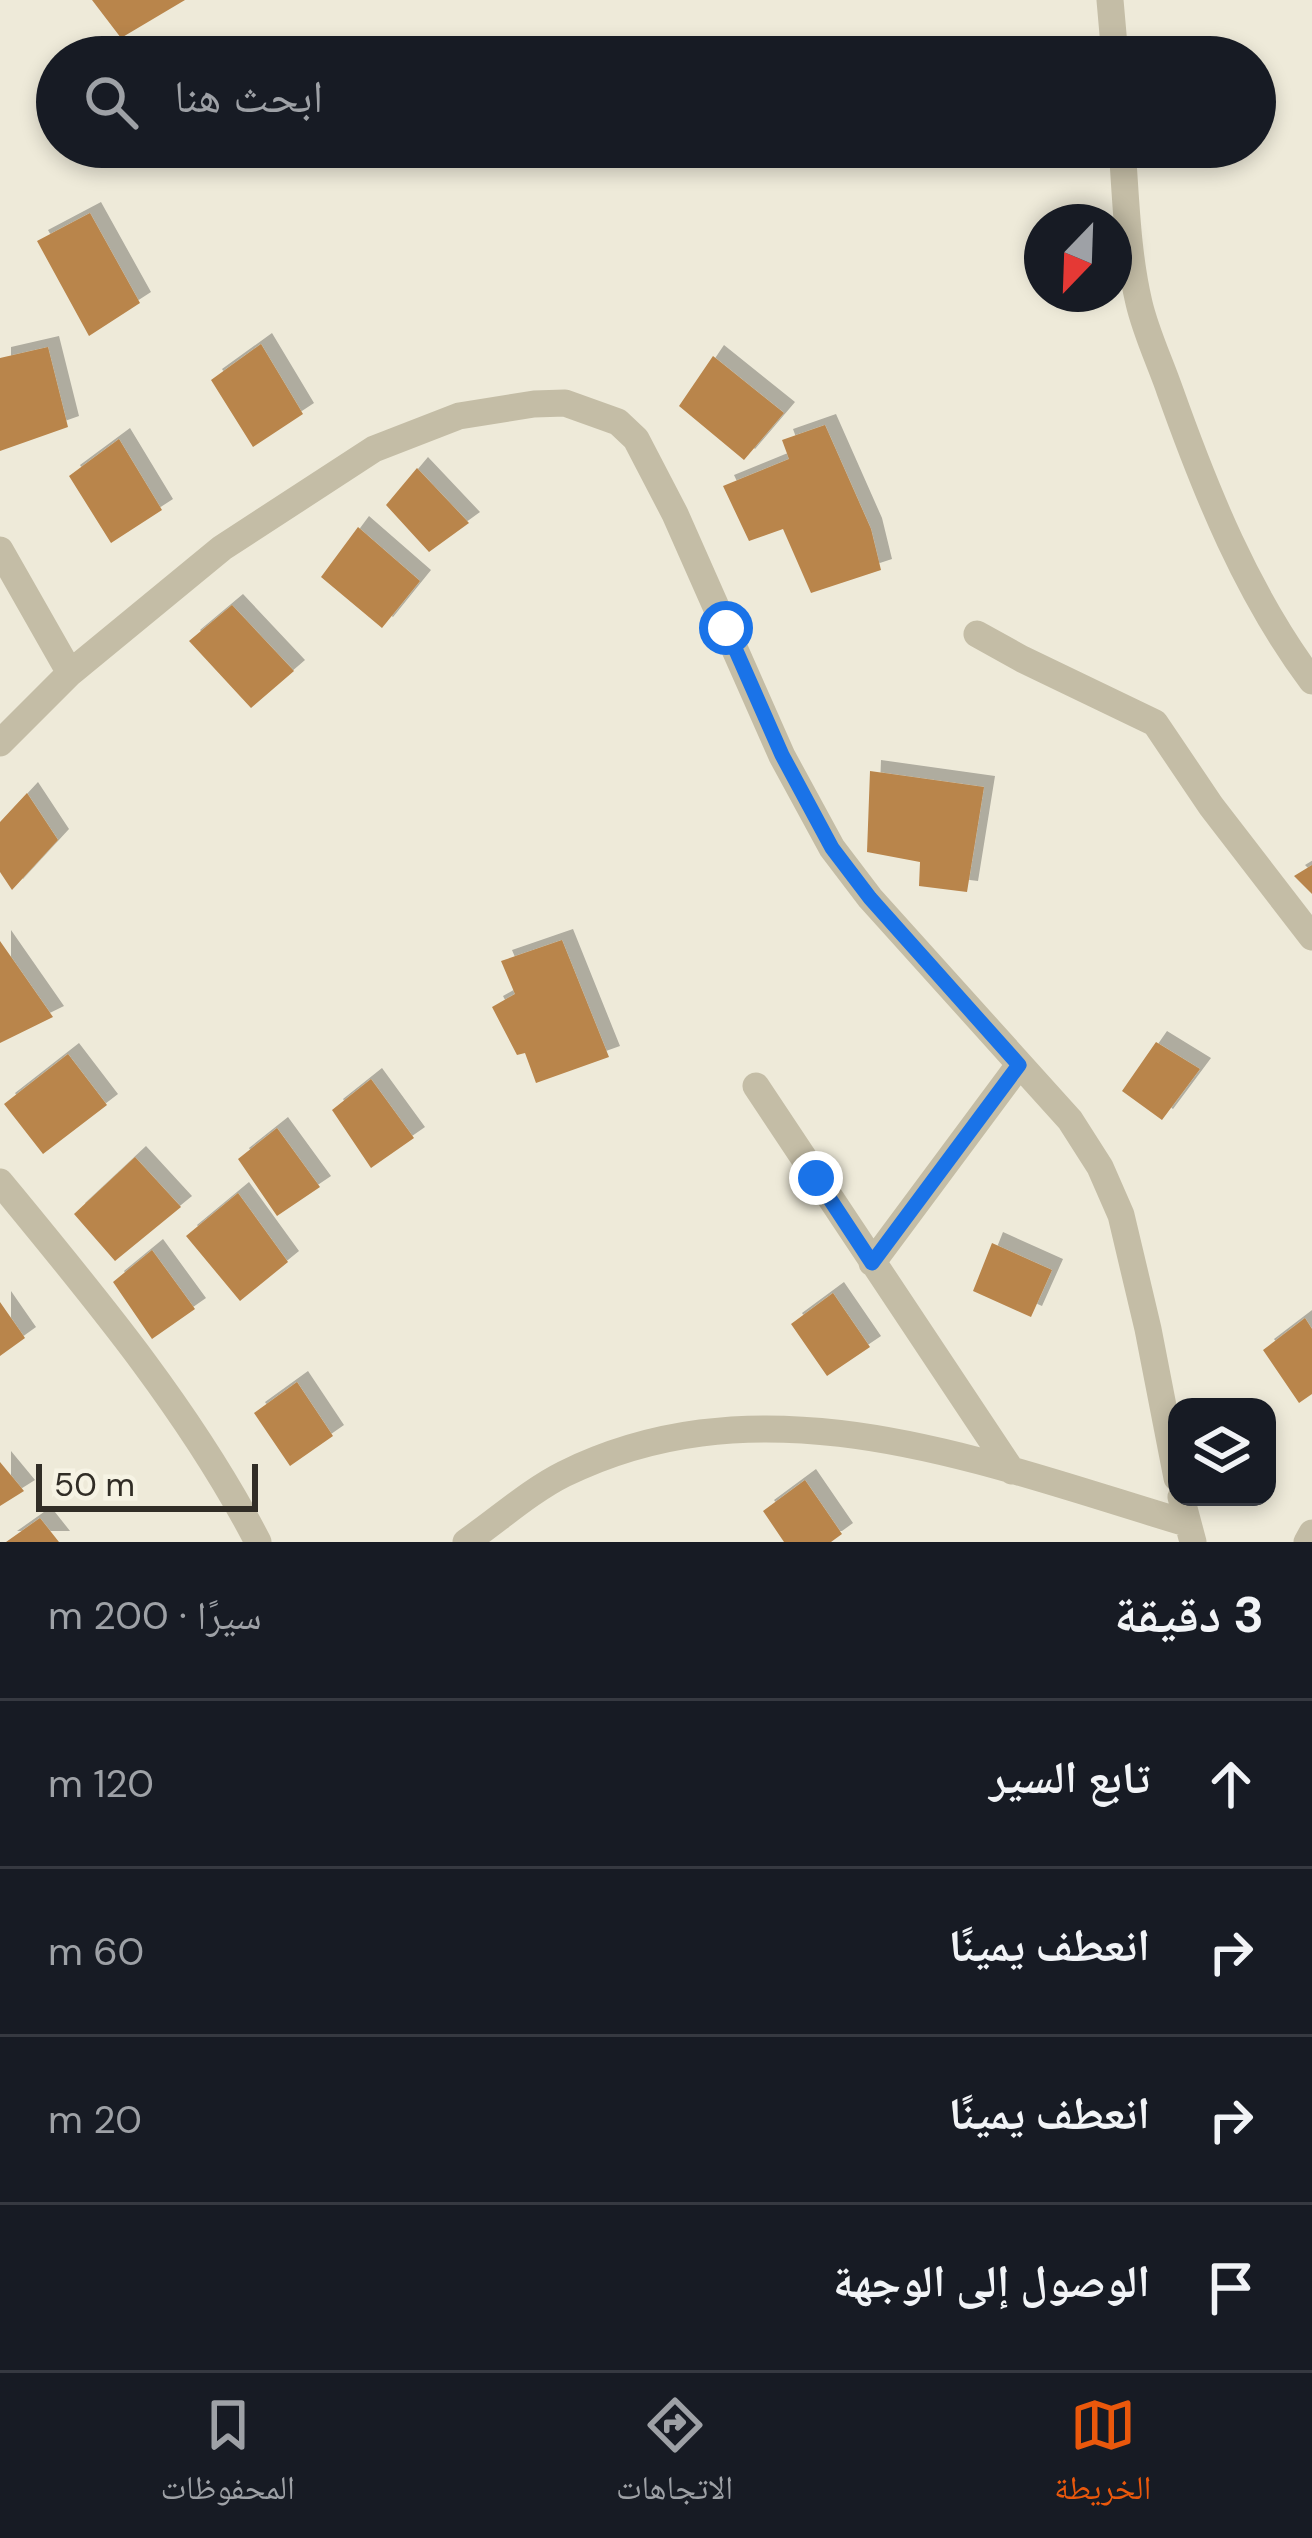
<!DOCTYPE html>
<html lang="ar">
<head>
<meta charset="utf-8">
<style>
	body { margin:0; font-family:"DM Sans","Noto Naskh Arabic",sans-serif; background:#20242c; color:#f1f3f6; direction:rtl }
	.controls { position:absolute; right:36px; bottom:36px; display:grid; overflow:hidden; border-radius:24px; box-shadow:0 6px 18px #0003 }
	.controls button { width:108px; height:108px; display:grid; place-items:center; padding:0; border:0; border-bottom:3px solid #363941; background:#171b24; color:#f1f3f6; font:60px sans-serif }
	.compass { position:absolute; left:1024px; top:204px; width:108px; height:108px; border-radius:50%; background:#171b24; box-shadow:0 6px 18px #0003; rotate:203deg }
	.scale { position:absolute; left:36px; bottom:30px; width:222px; box-sizing:border-box; padding-left:12px; border:6px solid #312d26; border-top:0; font-size:33px; line-height:42px; white-space:nowrap; color:#312d26; -webkit-text-stroke:9px #f6f3e4; paint-order:stroke }
	.stop { position:absolute; width:36px; height:36px; margin:-27px; border:9px solid #1a73e8; border-radius:50%; background:#fff }
	.stop.end { background:#1a73e8; border-color:#fff; box-shadow:0 3px 12px #0008 }
	.list { margin:0; padding:0; list-style:none }
	h2 { display:flex; justify-content:space-between; align-items:center; height:156px; margin:0; padding:0 48px; font-size:51px }
	h2 small { font-size:39px; font-weight:400; color:#9ea1a6 }
	.list li { display:grid; grid-template-columns:78px 1fr auto; gap:36px; align-items:center; box-sizing:border-box; height:168px; padding:0 48px; border-top:3px solid #363941 }
	.list b { display:block; font-size:45px; white-space:nowrap }
	.list em { font-size:39px; font-style:normal; color:#9ea1a6 }
	.icon { flex:none; width:66px; height:66px; fill:none; stroke:currentColor; stroke-width:2; stroke-linecap:round; stroke-linejoin:round }
	.map { position:relative; flex:none; width:1312px; height:1542px; overflow:hidden; direction:ltr }
	.search { position:absolute; background:#171b24; box-shadow:0 6px 18px #0003; left:36px; right:36px; top:36px; height:132px; display:flex; align-items:center; gap:30px; box-sizing:border-box; padding:0 42px; border-radius:66px; color:#9ea1a6; font-size:45px }
	.sheet { height:828px; background:#171b24 }
	nav { display:flex; justify-content:space-around; align-items:center; box-sizing:border-box; height:168px; border-top:3px solid #363941; background:#171b24; font-size:33px; color:#9ea1a6 }
	nav a { display:grid; justify-items:center; gap:6px }
	nav .on { color:#ea580c }
	.map>svg:first-child { display:block }
	.building { fill:#b9854b; filter:url(#shadow) }
	.lines { fill:none; stroke-linecap:round; stroke-linejoin:round }
	.minor { stroke:#c4bda6; stroke-width:27 }
	.route { stroke:#1a73e8; stroke-width:15 }
</style>
</head>
<body>
<div class="map">
<svg width="1312" height="1542" viewBox="0 0 1312 1542">
	<defs>
		<filter id="shadow"><feDropShadow dx="11" dy="-11" stdDeviation="0" flood-color="#0004"/></filter>
	</defs>
	<rect width="100%" height="100%" fill="#eeead9"/>
	<path class="building" d="M 92,0 L 185,0 L 121,38 Z
		M 90,213 L 140,303 L 89,336 L 37,241 Z
		M 261,344 L 303,414 L 253,447 L 211,380 Z
		M 48,347 L 68,427 L 0,451 L 0,358 Z
		M 713,356 L 784,413 L 744,460 L 679,406 Z
		M 825,425 L 871,529 L 881,570 L 811,593 L 783,529 L 749,541 L 723,486 L 789,459 L 782,440 Z
		M 119,439 L 162,510 L 111,543 L 69,476 Z
		M 417,468 L 469,523 L 429,552 L 386,505 Z
		M 358,527 L 420,581 L 382,628 L 321,577 Z
		M 232,605 L 294,671 L 251,708 L 189,641 Z
		M 870,771 L 984,787 L 967,892 L 919,886 L 920,862 L 867,852 Z
		M 27,793 L 58,840 L 12,890 L 0,872 L 0,822 Z
		M 1312,865 L 1312,894 L 1294,876 Z
		M 562,940 L 609,1057 L 536,1083 L 525,1053 L 517,1055 L 492,1007 L 515,994 L 501,961 Z
		M 0,941 L 53,1017 L 0,1043 Z
		M 1156,1042 L 1200,1069 L 1162,1120 L 1122,1091 Z
		M 68,1054 L 107,1105 L 43,1154 L 4,1104 Z
		M 371,1079 L 414,1138 L 371,1168 L 332,1110 Z
		M 277,1128 L 320,1187 L 277,1216 L 238,1159 Z
		M 135,1157 L 181,1207 L 115,1261 L 74,1214 Z
		M 238,1193 L 288,1262 L 240,1301 L 186,1236 Z
		M 992,1243 L 1052,1270 L 1031,1317 L 973,1291 Z
		M 152,1250 L 195,1309 L 152,1339 L 113,1282 Z
		M 833,1293 L 870,1347 L 827,1376 L 791,1324 Z
		M 0,1302 L 25,1338 L 0,1356 Z
		M 1305,1318 L 1312,1329 L 1312,1394 L 1299,1403 L 1263,1350 Z
		M 297,1382 L 333,1436 L 290,1466 L 254,1413 Z
		M 0,1462 L 24,1491 L 0,1506 Z
		M 805,1480 L 842,1534 L 831,1542 L 784,1542 L 763,1511 Z
		M 40,1518 L 59,1542 L 6,1542 Z"/>
	<g class="lines">
		<path class="minor" d="M 1110,0 L 1115,57
			M 1122,147 C 1126,199 1127,252 1139,303 C 1146,333 1160,362 1170,391 C 1206,492 1247,594 1312,681
			M 0,550 L 70,673
			M 977,634 L 1022,659 L 1155,723 L 1211,806 L 1312,937
			M 0,743 L 70,673 L 222,548 L 374,449 L 459,416 L 534,404 L 565,403 L 618,422 L 636,439 L 675,514 L 782,756 L 832,848 L 870,898 L 1070,1120 L 1100,1167 L 1121,1215 L 1148,1329 L 1177,1478
			M 756,1086 L 1012,1471
			M 0,1182 C 93,1295 191,1412 258,1542
			M 872,1263 L 1019,1065
			M 1181,1497 L 1193,1542
			M 466,1542 C 498,1520 530,1491 564,1474 C 767,1374 985,1463 1186,1523
			M 1307,1542 L 1312,1533"/>
	</g>
	<g class="lines">
		<path class="route" d="M 726,628 L 782,755 L 832,848 L 870,898 L 1019,1065 L 872,1263 L 816,1178"/>
	</g>
</svg>
<div class="controls">
<button><svg class="icon" aria-label="layers" viewBox="0 0 24 24"><path d="M12 4l9 5-9 5-9-5zM3 14l9 5 9-5"/></svg></button>
</div>
<svg class="compass" viewBox="-18 -18 36 36"><path d="M0-13l5 13h-10z" fill="#e53935"/><path d="M0 13l5-13h-10z" fill="#9ea1a6"/></svg>
<div class="scale">50 m</div>
<div class="stop" style="left:726px;top:628px"></div>
<div class="stop end" style="left:816px;top:1178px"></div>
<div class="search"><svg class="icon" aria-label="search" viewBox="0 0 24 24"><circle cx="10" cy="10" r="6"/><path d="M15 15l6 6"/></svg>ابحث هنا</div>
</div>
<section class="sheet">
<h2>3 دقيقة<small>سيرًا · 200 m</small></h2>
<ul class="list">
<li><svg class="icon" aria-label="ahead" viewBox="0 0 24 24"><path d="M12 20V5M6 11l6-6 6 6"/></svg><div><b>تابع السير</b></div><em>120 m</em></li>
<li><svg class="icon" aria-label="right" viewBox="0 0 24 24"><path d="M7 20v-9h11M14 6l5 5-5 5"/></svg><div><b>انعطف يمينًا</b></div><em>60 m</em></li>
<li><svg class="icon" aria-label="right" viewBox="0 0 24 24"><path d="M7 20v-9h11M14 6l5 5-5 5"/></svg><div><b>انعطف يمينًا</b></div><em>20 m</em></li>
<li><svg class="icon" aria-label="arrive" viewBox="0 0 24 24"><path d="M6 21V4h12l-3 4 3 4H6"/></svg><div><b>الوصول إلى الوجهة</b></div></li>
</ul>
</section>
<nav>
<a class="on"><svg class="icon" aria-label="map" viewBox="0 0 24 24"><path d="M3 6l6-2 6 2 6-2v14l-6 2-6-2-6 2zM9 4v14M15 6v14"/></svg>الخريطة</a>
<a><svg class="icon" aria-label="directions" viewBox="0 0 24 24"><path d="M12 3l9 9-9 9-9-9zM9 14v-3h6M13 9l2 2-2 2"/></svg>الاتجاهات</a>
<a><svg class="icon" aria-label="saved" viewBox="0 0 24 24"><path d="M7 4h10v16l-5-4-5 4z"/></svg>المحفوظات</a>
</nav>
</body>
</html>
